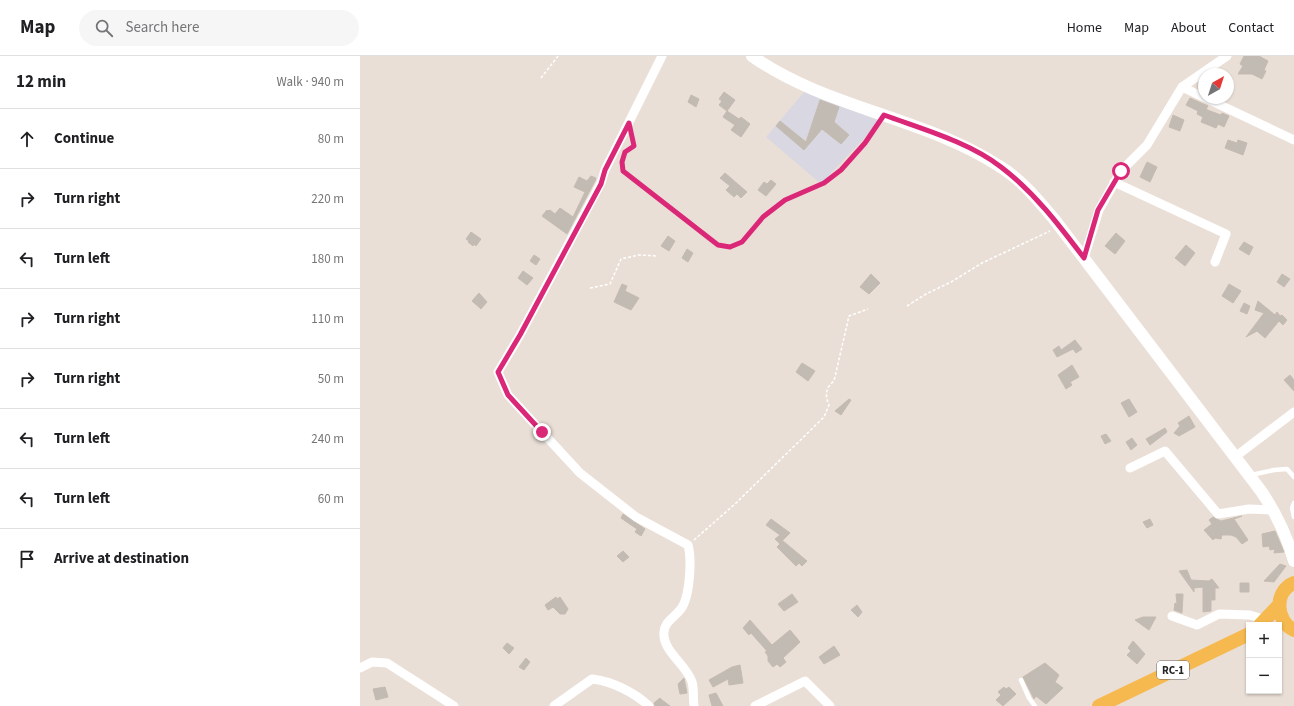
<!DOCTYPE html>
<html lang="en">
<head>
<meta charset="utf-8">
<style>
	body { margin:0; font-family:"Source Sans 3",sans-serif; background:#f6f6f6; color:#202124 }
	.controls { position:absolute; right:12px; bottom:12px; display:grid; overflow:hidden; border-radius:0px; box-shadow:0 1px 3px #0004 }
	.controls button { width:36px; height:36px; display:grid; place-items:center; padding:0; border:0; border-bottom:1px solid #e0e0e0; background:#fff; color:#202124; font:20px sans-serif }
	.compass { position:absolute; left:838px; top:12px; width:36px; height:36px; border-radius:50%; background:#fff; box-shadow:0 1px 3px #0004; rotate:39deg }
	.stop { position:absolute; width:12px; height:12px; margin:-9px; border:3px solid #db2777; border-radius:50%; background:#fff }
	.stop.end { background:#db2777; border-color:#fff; box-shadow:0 1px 4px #0008 }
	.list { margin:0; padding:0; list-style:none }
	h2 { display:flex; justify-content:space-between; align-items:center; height:52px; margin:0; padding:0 16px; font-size:17px }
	h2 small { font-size:13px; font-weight:400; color:#757577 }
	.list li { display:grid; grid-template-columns:26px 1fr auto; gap:12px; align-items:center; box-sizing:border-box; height:60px; padding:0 16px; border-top:1px solid #e0e0e0 }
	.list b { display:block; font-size:15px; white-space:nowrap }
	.list em { font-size:13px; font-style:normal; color:#757577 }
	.icon { flex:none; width:22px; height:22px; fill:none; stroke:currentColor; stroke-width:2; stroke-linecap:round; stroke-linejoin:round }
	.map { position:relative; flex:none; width:934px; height:650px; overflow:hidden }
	header { display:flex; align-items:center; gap:24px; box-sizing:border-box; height:56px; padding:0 20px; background:#fff; border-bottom:1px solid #e0e0e0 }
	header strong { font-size:19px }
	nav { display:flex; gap:22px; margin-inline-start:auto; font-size:14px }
	.search { width:280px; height:36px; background:#f6f6f6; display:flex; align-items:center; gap:10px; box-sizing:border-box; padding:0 14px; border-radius:22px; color:#757577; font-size:15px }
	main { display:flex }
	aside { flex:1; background:#fff }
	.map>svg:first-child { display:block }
	.industrial { fill:#d9d8e2 }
	.building { fill:#c1bbb3; stroke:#c5bbb1 }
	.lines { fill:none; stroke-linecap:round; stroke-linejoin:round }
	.path { stroke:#fff; stroke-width:1.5; stroke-dasharray:3 2; stroke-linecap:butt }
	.lane { stroke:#fff; stroke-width:4.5 }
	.street { stroke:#fff; stroke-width:9 }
	.secondary { stroke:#fff; stroke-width:12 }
	.primary { stroke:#f6b950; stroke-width:14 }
	.route { stroke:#db2777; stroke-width:5 }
	.labels { text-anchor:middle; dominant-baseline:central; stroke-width:3.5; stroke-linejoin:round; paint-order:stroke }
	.shield { fill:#fff; stroke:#676767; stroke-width:1 }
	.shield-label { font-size:11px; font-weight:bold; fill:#262626 }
</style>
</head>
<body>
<header>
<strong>Map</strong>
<div class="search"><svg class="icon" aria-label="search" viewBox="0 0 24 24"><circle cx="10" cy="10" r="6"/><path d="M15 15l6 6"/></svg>Search here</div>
<nav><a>Home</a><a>Map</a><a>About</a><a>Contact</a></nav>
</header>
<main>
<aside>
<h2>12 min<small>Walk · 940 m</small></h2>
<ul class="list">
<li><svg class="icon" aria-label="ahead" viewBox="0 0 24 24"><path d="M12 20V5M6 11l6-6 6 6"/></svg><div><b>Continue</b></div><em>80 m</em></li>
<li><svg class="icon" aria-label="right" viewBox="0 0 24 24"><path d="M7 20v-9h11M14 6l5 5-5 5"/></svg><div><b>Turn right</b></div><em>220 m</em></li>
<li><svg class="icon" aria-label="left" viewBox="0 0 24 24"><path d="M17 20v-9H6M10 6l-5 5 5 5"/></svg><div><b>Turn left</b></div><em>180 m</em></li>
<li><svg class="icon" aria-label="right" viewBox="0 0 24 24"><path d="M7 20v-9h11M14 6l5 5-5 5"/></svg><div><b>Turn right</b></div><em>110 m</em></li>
<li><svg class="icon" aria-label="right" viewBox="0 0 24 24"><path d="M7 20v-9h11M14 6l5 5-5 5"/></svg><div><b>Turn right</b></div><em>50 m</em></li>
<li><svg class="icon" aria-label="left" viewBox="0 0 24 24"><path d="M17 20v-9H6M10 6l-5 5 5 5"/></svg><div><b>Turn left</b></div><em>240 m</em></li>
<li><svg class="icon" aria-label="left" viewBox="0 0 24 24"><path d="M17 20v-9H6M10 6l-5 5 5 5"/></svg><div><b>Turn left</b></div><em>60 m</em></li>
<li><svg class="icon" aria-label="arrive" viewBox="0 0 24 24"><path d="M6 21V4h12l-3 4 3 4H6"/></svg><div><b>Arrive at destination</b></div></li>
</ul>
</aside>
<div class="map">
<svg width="934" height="650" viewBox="0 0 934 650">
	<rect width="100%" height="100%" fill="#eadfd6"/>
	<path class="industrial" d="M 444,36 L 520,65 L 461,128 L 406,81 Z"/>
	<path class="building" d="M 884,0 L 899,0 L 908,5 L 904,14 L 906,15 L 902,23 L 892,18 L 878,18 L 883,10 L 880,8 Z
		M 364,36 L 375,44 L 367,55 L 379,63 L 381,61 L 390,68 L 381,81 L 371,74 L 375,69 L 363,61 L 367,55 L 359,49 L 362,45 L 359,43 Z
		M 331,39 L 339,43 L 336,51 L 328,46 Z
		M 830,42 L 848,50 L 846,53 L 850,55 L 861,59 L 862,57 L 869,60 L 864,71 L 858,68 L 856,72 L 841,66 L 843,61 L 837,58 L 838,55 L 826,49 Z
		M 460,44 L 479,51 L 474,66 L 489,79 L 481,88 L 462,73 L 444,94 L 416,70 L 420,65 L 446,86 Z
		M 813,59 L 824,64 L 820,75 L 809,71 Z
		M 868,84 L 877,87 L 878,84 L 887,87 L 883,99 L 865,92 Z
		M 787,106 L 797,111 L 790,126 L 780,121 Z
		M 365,117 L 387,136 L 381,142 L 377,138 L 374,141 L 366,134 L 370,130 L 360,122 Z
		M 231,120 L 236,122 L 235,125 L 207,178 L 182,160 L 187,154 L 188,155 L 190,154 L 195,158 L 200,152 L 213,161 L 225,136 L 214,131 L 219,121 L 227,125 Z
		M 411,124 L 416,128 L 406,140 L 398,134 L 404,126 L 407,128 Z
		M 111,176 L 121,183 L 116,190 L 114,188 L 113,190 L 108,186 L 109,185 L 106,183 Z
		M 756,177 L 765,185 L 755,198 L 745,190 Z
		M 308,180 L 315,185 L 309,195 L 301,190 Z
		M 884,186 L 893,191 L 889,199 L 879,193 Z
		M 826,189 L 835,197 L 825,210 L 815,202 Z
		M 327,193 L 333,197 L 328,206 L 322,202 Z
		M 174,199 L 180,203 L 176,209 L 170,205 Z
		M 163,215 L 173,222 L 167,229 L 158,222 Z
		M 511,218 L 520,227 L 509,238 L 500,231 Z
		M 922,218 L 930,223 L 924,231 L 917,226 Z
		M 262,228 L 267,230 L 265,235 L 279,242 L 271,254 L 254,246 Z
		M 869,228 L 881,235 L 873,247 L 862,240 Z
		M 119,237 L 127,246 L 121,253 L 112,245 Z
		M 898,245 L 915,259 L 917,256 L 920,260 L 922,259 L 927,264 L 923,269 L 919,265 L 905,282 L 897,275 L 886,281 L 904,257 L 895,254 Z
		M 884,247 L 890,250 L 887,258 L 880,255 Z
		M 715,284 L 722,293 L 716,297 L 713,293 L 697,301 L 693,294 L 699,290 L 701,294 Z
		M 442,307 L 455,315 L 448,325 L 436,316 Z
		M 712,309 L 719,321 L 710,326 L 712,329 L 706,333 L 698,319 Z
		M 930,319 L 934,324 L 934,335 L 924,324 Z
		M 489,343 L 491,344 L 481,359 L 475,355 Z
		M 769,343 L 777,356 L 769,361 L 761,347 Z
		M 829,360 L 835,371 L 819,380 L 814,377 L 820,370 L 818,367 Z
		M 805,372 L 807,376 L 790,389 L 786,383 Z
		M 746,378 L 751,385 L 745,388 L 741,380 Z
		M 772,382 L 777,389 L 771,394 L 766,386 Z
		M 263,458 L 285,473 L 281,480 L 275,476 L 277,473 L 261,462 Z
		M 882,460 L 874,463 L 888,484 L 882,488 L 876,481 L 871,479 L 862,479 L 861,483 L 855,482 L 853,484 L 844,474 L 852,468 L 849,464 L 853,461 L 861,465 Z
		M 411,463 L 430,477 L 420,487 L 423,485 L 447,505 L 442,510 L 439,507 L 436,510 L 417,491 L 420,488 L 415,483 L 420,479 L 406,469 Z
		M 790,463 L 793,469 L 787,472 L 783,466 Z
		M 915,475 L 924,496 L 914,497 L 915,493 L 910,494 L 909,490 L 903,491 L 902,478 Z
		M 263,495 L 269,501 L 263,506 L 257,500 Z
		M 920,508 L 926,510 L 914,526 L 904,525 Z
		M 827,514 L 831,524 L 849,525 L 852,523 L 859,532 L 855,532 L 855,544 L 851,544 L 851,555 L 843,556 L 843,531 L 834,532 L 834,536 L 819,515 Z
		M 880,527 L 889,527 L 889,536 L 880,536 Z
		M 432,538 L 438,546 L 424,555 L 418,548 Z
		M 816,538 L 823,538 L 822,557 L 814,554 L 815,547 L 817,548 Z
		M 196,541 L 197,543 L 200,541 L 208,553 L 205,558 L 200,558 L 193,551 L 188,554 L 185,549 Z
		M 497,549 L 502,556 L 498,561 L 491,554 Z
		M 796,561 L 789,574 L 775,564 L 783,561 Z
		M 390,564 L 412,589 L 430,574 L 440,586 L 423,602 L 426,606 L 420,611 L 417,608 L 413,611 L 408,605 L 408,600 L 405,596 L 407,595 L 391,577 L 389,579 L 383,572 Z
		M 773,585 L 785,598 L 777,608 L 767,599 L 771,595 L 768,592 Z
		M 147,587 L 154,592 L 149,598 L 143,592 Z
		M 474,590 L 480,599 L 464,608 L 459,601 Z
		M 166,602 L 170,606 L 164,614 L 159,611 Z
		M 685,607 L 699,619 L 695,626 L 703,632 L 686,648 L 676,640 L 674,643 L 663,621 Z
		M 380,609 L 383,627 L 369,629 L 368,623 L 353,631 L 349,624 L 372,611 Z
		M 324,622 L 327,637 L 320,638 L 318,628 Z
		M 25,631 L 28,641 L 16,644 L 13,633 Z
		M 644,631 L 646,633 L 649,631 L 656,638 L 643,650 L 636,644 L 641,639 L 638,636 Z
		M 356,637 L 363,650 L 352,650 L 349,639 Z
		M 300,642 L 302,644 L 310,650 L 295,650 L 294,647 Z"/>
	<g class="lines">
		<path class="path" d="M 181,22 L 198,0
			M 272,81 L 274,90 L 265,96 C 262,105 261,112 267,120 L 358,189 L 370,191 L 382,186 L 403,161 L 425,144 L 464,127 L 481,114 L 505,87 L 519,67
			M 230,232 L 250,228 L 261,203 L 279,199 L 298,200
			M 547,250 L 566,238 L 591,226 L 622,207 L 690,175
			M 334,484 L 375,448 L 464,361 L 469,349 C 465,340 465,332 474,325 L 489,260 L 508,253"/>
		<path class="lane" d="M 891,419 L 914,414 L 927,413 L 934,421
			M 934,447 L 932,452 L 934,461
			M 661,624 L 669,642 L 675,650"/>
		<path class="street" d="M 302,0 L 245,114 L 241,127 L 160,279 L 138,316 L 148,339 L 220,417 L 276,461 L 328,489 C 332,504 330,543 320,554 C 314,562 305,565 304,576 C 302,595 327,609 332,626 C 334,633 333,642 334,650
			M 822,31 L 934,84
			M 754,126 L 866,178 L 855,206
			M 724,202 L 739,154 L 761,115 L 787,89 L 822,31 L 867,0
			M 875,401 L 934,356
			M 770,412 L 805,395 L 858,458 L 889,453 L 913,454
			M 812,560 L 837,569 L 859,558 L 890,559 L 906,564
			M 0,612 L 12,606 L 27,607 L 94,650
			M 194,650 L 232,623 C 252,625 275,637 289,650
			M 395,650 L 445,625 L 470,650"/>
		<path class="secondary" d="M 392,0 C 465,52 564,61 639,110 C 661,123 678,144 694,163 L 901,435 C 916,457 927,480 934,505"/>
		<path class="primary" d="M 934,527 C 914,535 915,565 934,574
			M 900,569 L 919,549
			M 739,650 L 889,578"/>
	</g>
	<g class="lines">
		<path class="route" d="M 182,376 L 148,339 L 138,316 L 160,279 L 241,128 L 245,114 L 269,67 L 274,90 L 265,96 L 262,106 L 263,115 L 358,189 L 370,191 L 382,186 L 403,161 L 425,144 L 464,127 L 481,114 L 505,87 L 524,59 C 562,73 609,86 641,111 C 674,136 699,169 724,202 L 738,154 L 761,115"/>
	</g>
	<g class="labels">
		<rect class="shield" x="797" y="605" width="32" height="18" rx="3"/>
		<g class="shield-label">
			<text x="813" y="614">RC-1</text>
		</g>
	</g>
</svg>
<div class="controls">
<button>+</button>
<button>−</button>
</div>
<svg class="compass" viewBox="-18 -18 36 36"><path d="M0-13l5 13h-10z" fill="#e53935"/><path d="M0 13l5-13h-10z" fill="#757577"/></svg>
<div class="stop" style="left:761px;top:115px"></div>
<div class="stop end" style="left:182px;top:376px"></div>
</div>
</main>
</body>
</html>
